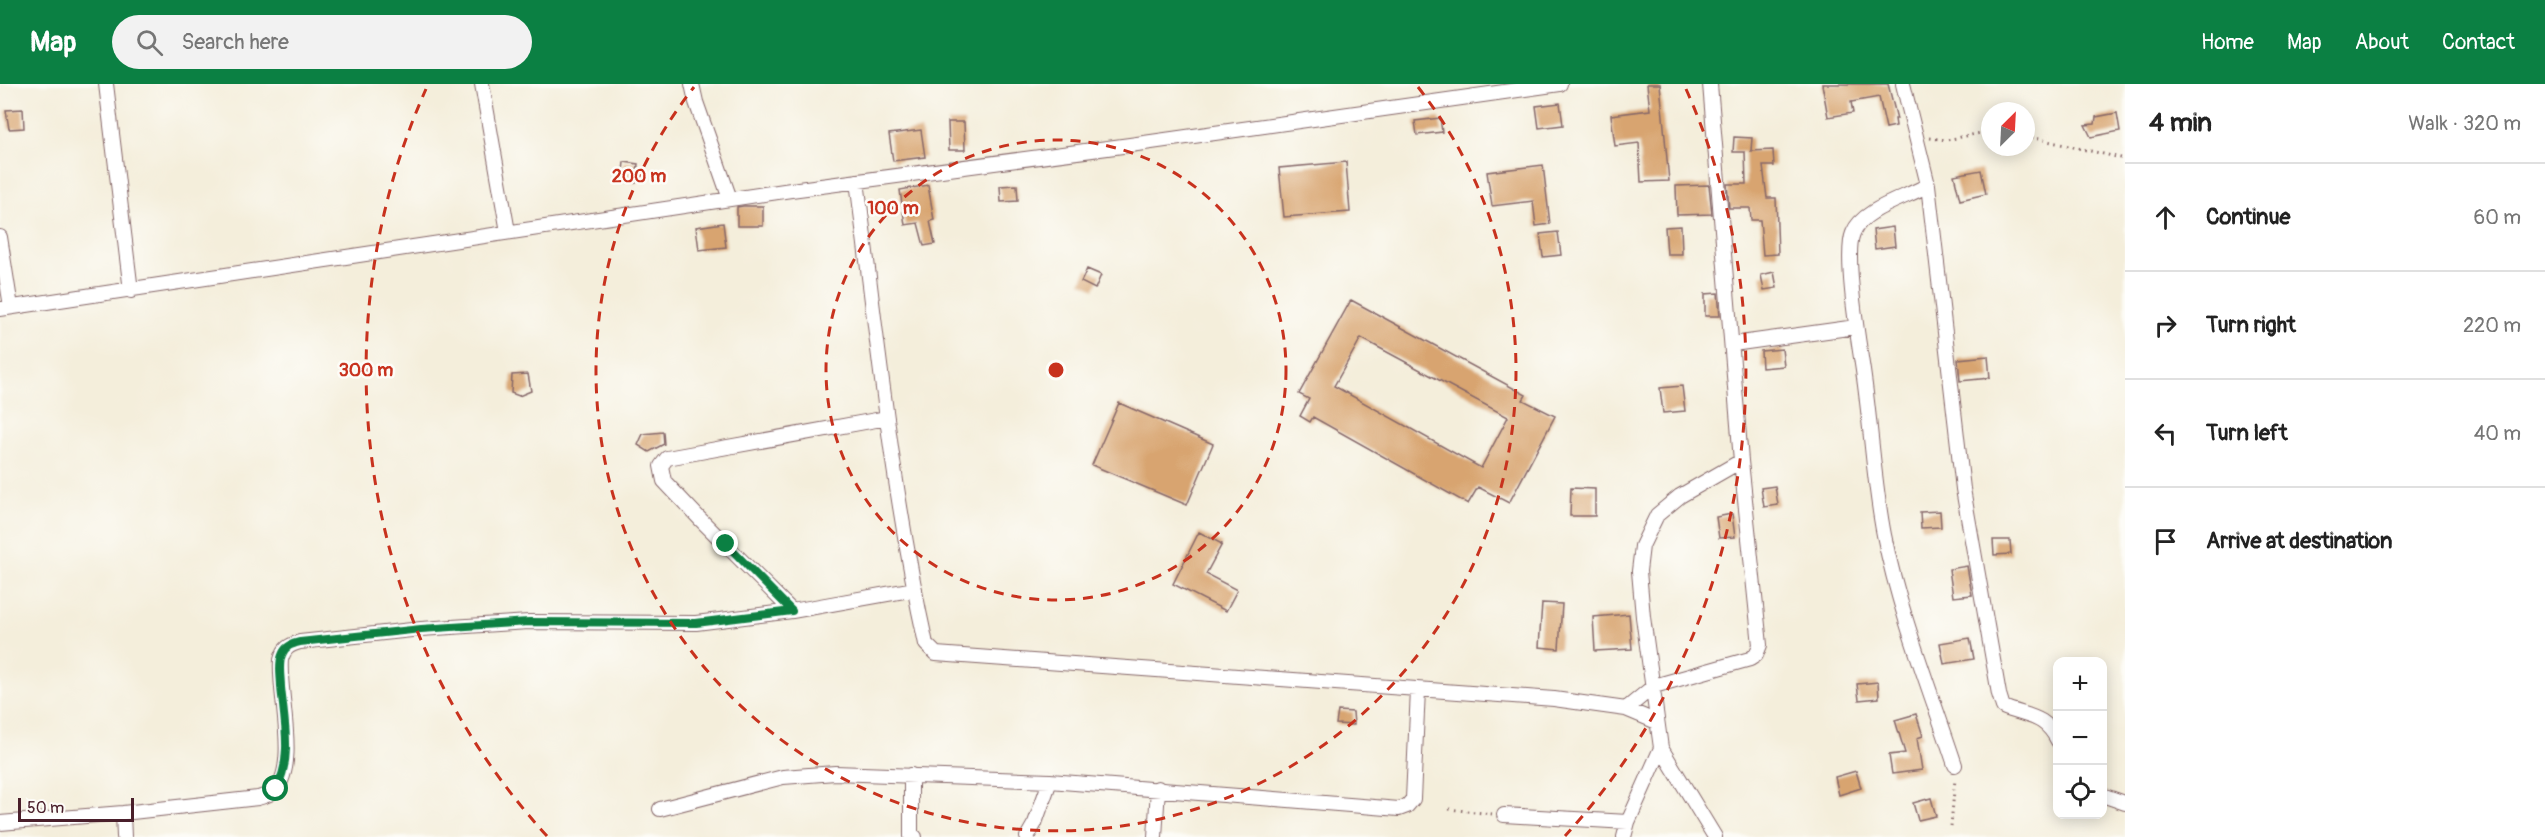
<!DOCTYPE html>
<html lang="en">
<head>
<meta charset="utf-8">
<style>
	body { margin:0; font-family:Pangolin,sans-serif; background:#f2f2f2; color:#222 }
	.controls { position:absolute; right:18px; bottom:18px; display:grid; overflow:hidden; border-radius:12px; box-shadow:0 3px 15px #0003 }
	.controls button { width:54px; height:54px; display:grid; place-items:center; padding:0; border:0; border-bottom:2px solid #e0e0e0; background:#fff; color:#222; font:30px sans-serif }
	.compass { position:absolute; left:1981px; top:18px; width:54px; height:54px; border-radius:50%; background:#fff; box-shadow:0 3px 15px #0003; rotate:24deg }
	.scale { position:absolute; left:18px; bottom:15px; width:116px; box-sizing:border-box; padding-left:6px; border:3px solid #4a1f2b; border-top:0; font-size:16px; line-height:21px; white-space:nowrap; color:#4a1f2b; -webkit-text-stroke:4px #fdfcf7; paint-order:stroke }
	.stop { position:absolute; width:18px; height:18px; margin:-14px; border:4px solid #0b8043; border-radius:50%; background:#fff }
	.stop.end { background:#0b8043; border-color:#fff; box-shadow:0 2px 6px #0008 }
	.list { margin:0; padding:0; list-style:none }
	h2 { display:flex; justify-content:space-between; align-items:center; height:78px; margin:0; padding:0 24px; font-size:26px }
	h2 small { font-size:20px; font-weight:400; color:#767676 }
	.list li { display:grid; grid-template-columns:39px 1fr auto; gap:18px; align-items:center; box-sizing:border-box; height:108px; padding:0 24px; border-top:2px solid #e0e0e0 }
	.list b { display:block; font-size:22px; white-space:nowrap }
	.list em { font-size:20px; font-style:normal; color:#767676 }
	.icon { flex:none; width:33px; height:33px; fill:none; stroke:currentColor; stroke-width:2; stroke-linecap:round; stroke-linejoin:round }
	.map { position:relative; flex:none; width:2125px; height:753px; overflow:hidden }
	header { display:flex; align-items:center; gap:36px; box-sizing:border-box; height:84px; padding:0 30px; background:#0b8043; color:#fff }
	header strong { font-size:28px }
	nav { display:flex; gap:33px; margin-inline-start:auto; font-size:21px }
	.search { width:420px; height:54px; background:#f2f2f2; display:flex; align-items:center; gap:15px; box-sizing:border-box; padding:0 21px; border-radius:33px; color:#767676; font-size:22px }
	main { display:flex }
	aside { flex:1; background:#fff }
	.map>svg:first-child { display:block }
	.building { fill:#d8a46f; fill-rule:evenodd }
	.lines { fill:none; stroke-linecap:round; stroke-linejoin:round }
	.street-casing { stroke:#866769; stroke-width:16 }
	.path { stroke:#866769; stroke-width:3; stroke-dasharray:1.5 4.5; stroke-linecap:butt }
	.street { stroke:#fff; stroke-width:14 }
	.route { stroke:#0b8043; stroke-width:8 }
	.ring { fill:none; stroke:#c8321e; stroke-width:3; stroke-dasharray:10 8 }
	.centre { fill:#c8321e; stroke:#fdfcf7; stroke-width:3 }
	.ring-label { font-size:18px; text-anchor:middle; font-weight:bold; fill:#c8321e; stroke:#fdfcf7; stroke-width:5; stroke-linejoin:round; paint-order:stroke }
</style>
</head>
<body>
<header>
<strong>Map</strong>
<div class="search"><svg class="icon" aria-label="search" viewBox="0 0 24 24"><circle cx="10" cy="10" r="6"/><path d="M15 15l6 6"/></svg>Search here</div>
<nav><a>Home</a><a>Map</a><a>About</a><a>Contact</a></nav>
</header>
<main>
<div class="map">
<svg width="2125" height="753" viewBox="0 0 2125 753">
	<rect width="100%" height="100%" fill="#fdfcf7"/>
	<filter id="ink" filterUnits="userSpaceOnUse"><feTurbulence type="fractalNoise" baseFrequency=".0167" numOctaves="2"/><feDisplacementMap in="SourceGraphic" scale="12" xChannelSelector="R" yChannelSelector="G"/><feConvolveMatrix kernelMatrix="1 2 1 2 8 2 1 2 1" color-interpolation-filters="sRGB"/></filter>
	<filter id="wash" filterUnits="userSpaceOnUse"><feTurbulence type="fractalNoise" baseFrequency=".008" numOctaves="4" result="noise"/><feDisplacementMap in="SourceGraphic" scale="24" xChannelSelector="R" yChannelSelector="G"/><feGaussianBlur stdDeviation="1.35" result="paint"/><feColorMatrix in="noise" values="0 0 0 0 0 0 0 0 0 0 0 0 0 0 0 0 0 1.4 0 .05"/><feComposite in="paint" operator="in"/></filter>
	<g filter="url(#wash)">
		<rect width="100%" height="100%" fill="#f4eedb"/>
		<g id="blocks">
			<path class="building" d="M 1647,0 L 1660,0 L 1669,97 L 1641,98 L 1639,59 L 1615,62 L 1611,31 L 1650,26 Z
				M 1822,0 L 1888,0 L 1897,35 L 1895,35 L 1896,42 L 1886,44 L 1879,13 L 1851,18 L 1853,29 L 1828,33 Z
				M 1560,19 L 1563,41 L 1539,44 L 1536,22 Z
				M 23,25 L 24,44 L 9,45 L 6,26 Z
				M 2117,29 L 2120,47 L 2091,53 L 2085,41 L 2095,40 L 2096,33 Z
				M 1440,34 L 1442,48 L 1417,51 L 1415,37 Z
				M 948,38 L 964,38 L 965,66 L 949,66 Z
				M 921,46 L 925,73 L 893,77 L 889,50 Z
				M 1734,53 L 1752,54 L 1751,67 L 1773,66 L 1774,82 L 1763,82 L 1767,114 L 1776,114 L 1778,170 L 1763,171 L 1760,136 L 1751,136 L 1750,124 L 1729,124 L 1727,100 L 1746,100 L 1745,68 L 1733,68 Z
				M 624,78 L 638,80 L 636,99 L 622,97 Z
				M 1346,78 L 1350,128 L 1284,133 L 1279,84 Z
				M 1543,81 L 1550,140 L 1536,142 L 1533,117 L 1492,122 L 1487,88 Z
				M 1981,86 L 1986,110 L 1960,116 L 1954,91 Z
				M 928,101 L 934,136 L 930,137 L 935,160 L 924,162 L 918,139 L 905,141 L 900,106 Z
				M 1017,101 L 1018,117 L 1001,118 L 1000,102 Z
				M 1709,101 L 1712,130 L 1677,131 L 1676,102 Z
				M 743,122 L 763,122 L 763,142 L 737,142 L 737,123 Z
				M 723,139 L 726,163 L 699,166 L 696,143 Z
				M 1681,142 L 1682,170 L 1667,170 L 1665,143 Z
				M 1893,143 L 1895,162 L 1875,165 L 1873,146 Z
				M 1558,148 L 1561,171 L 1543,173 L 1540,150 Z
				M 1087,185 L 1101,191 L 1095,205 L 1081,198 Z
				M 1774,188 L 1777,204 L 1764,206 L 1761,191 Z
				M 1718,209 L 1720,232 L 1705,232 L 1705,210 Z
				M 1351,216 L 1526,311 L 1523,316 L 1555,332 L 1509,419 L 1478,403 L 1468,420 L 1313,333 L 1310,338 L 1300,332 L 1309,315 L 1299,310 ZM 1361,254 L 1508,333 L 1481,384 L 1334,302 Z
				M 1782,265 L 1784,282 L 1762,284 L 1761,267 Z
				M 1988,272 L 1990,294 L 1960,297 L 1958,275 Z
				M 528,290 L 531,307 L 519,312 L 511,309 L 512,291 Z
				M 1682,302 L 1685,327 L 1663,329 L 1660,304 Z
				M 1119,319 L 1213,360 L 1187,421 L 1092,381 Z
				M 663,348 L 664,360 L 649,368 L 638,361 L 643,350 Z
				M 1775,402 L 1778,421 L 1764,423 L 1761,404 Z
				M 1571,404 L 1595,405 L 1595,432 L 1570,432 Z
				M 1940,427 L 1941,443 L 1921,444 L 1920,428 Z
				M 1732,430 L 1735,453 L 1719,454 L 1716,433 Z
				M 1199,448 L 1222,460 L 1206,490 L 1237,506 L 1226,527 L 1173,500 Z
				M 1993,456 L 2010,456 L 2011,470 L 1994,471 Z
				M 1967,482 L 1972,511 L 1953,513 L 1949,485 Z
				M 1542,519 L 1562,520 L 1559,565 L 1539,563 Z
				M 1629,530 L 1632,565 L 1595,567 L 1593,533 Z
				M 1970,554 L 1974,575 L 1944,580 L 1940,559 Z
				M 1878,598 L 1879,614 L 1859,616 L 1857,600 Z
				M 1338,627 L 1353,628 L 1354,641 L 1336,640 Z
				M 1916,630 L 1923,652 L 1917,654 L 1922,686 L 1892,690 L 1889,671 L 1905,669 L 1895,636 Z
				M 1856,687 L 1861,704 L 1839,711 L 1835,693 Z
				M 1931,714 L 1936,732 L 1918,736 L 1913,719 Z"/>
		</g>
	</g>
	<g filter="url(#ink)">
		<use href="#blocks" fill-opacity="0" stroke="#866769" stroke-width="1.5"/>
		<g class="lines">
			<g class="street-casing">
				<path id="street" d="M 106,0 L 131,207
					M 482,0 L 508,148
					M 692,0 L 696,18 L 730,115
					M 1710,0 L 1741,377 L 1680,412 L 1657,431 L 1642,462 L 1639,487 L 1643,533 L 1661,664 L 1715,753
					M 1903,0 L 1928,101 C 1906,114 1862,125 1853,149 C 1844,170 1858,254 1862,280 C 1871,337 1873,395 1884,451 C 1900,531 1930,605 1955,681
					M 857,97 C 877,251 892,408 926,560 L 936,570 L 1554,615 L 1626,625 L 1657,638
					M 1928,101 L 1963,405 L 1999,610 L 2003,623 C 2027,633 2045,630 2058,657
					M 0,153 L 11,223
					M 0,225 L 791,106 L 1130,61 L 1560,0
					M 1733,260 L 1856,243
					M 792,527 L 700,435 L 664,397 L 661,382 L 667,374 L 887,334
					M 1626,625 L 1654,602 L 1750,575 L 1756,571 L 1760,561 L 1741,377
					M 911,691 L 911,753 L 915,753
					M 2102,711 L 2125,719
					M 660,725 L 783,693 L 835,689 L 1050,697 L 1399,725 L 1407,722 L 1413,715 L 1418,606
					M 123,729 L 124,753
					M 1504,731 L 1628,738
					M 0,739 L 123,729 L 258,714 C 264,712 270,711 275,706 C 299,681 278,609 281,576 C 284,564 289,561 300,558 L 421,545 L 529,538 L 696,539 L 792,527 L 915,505
					M 1027,753 L 1035,739 L 1050,697
					M 1155,753 L 1158,704
					M 1624,753 L 1628,738 L 1661,664"/>
			</g>
			<path class="path" d="M 2026,52 L 2125,75
				M 1930,54 L 1947,56 L 1990,47
				M 1449,725 L 1492,730
				M 1951,742 L 1955,695"/>
			<use href="#street" class="street"/>
		</g>
	</g>
	<g class="lines" filter="url(#ink)">
		<path class="route" d="M 276,705 C 293,675 284,636 281,603 C 281,593 278,581 282,571 C 285,562 292,560 300,558 L 421,545 L 529,538 L 696,539 L 792,527 L 726,460"/>
	</g>
	<g class="ring">
		<circle cx="1056" cy="286" r="230"/>
		<path d="M1418 3A460 460 0 1 1 694 3"/>
		<path d="M547 752A690 690 0 0 1 426 5M1686 5A690 690 0 0 1 1565 752"/>
	</g>
	<circle cx="1056" cy="286" r="9" class="centre"/>
	<g class="ring-label">
		<text x="639" y="98">200 m</text>
		<text x="893" y="130">100 m</text>
		<text x="366" y="292">300 m</text>
	</g>
</svg>
<div class="controls">
<button>+</button>
<button>−</button>
<button><svg class="icon" aria-label="locate" viewBox="0 0 24 24"><circle cx="12" cy="12" r="6"/><path d="M12 2v4M12 18v4M2 12h4M18 12h4"/></svg></button>
</div>
<svg class="compass" viewBox="-18 -18 36 36"><path d="M0-13l5 13h-10z" fill="#e53935"/><path d="M0 13l5-13h-10z" fill="#767676"/></svg>
<div class="scale">50 m</div>
<div class="stop" style="left:276px;top:705px"></div>
<div class="stop end" style="left:726px;top:460px"></div>
</div>
<aside>
<h2>4 min<small>Walk · 320 m</small></h2>
<ul class="list">
<li><svg class="icon" aria-label="ahead" viewBox="0 0 24 24"><path d="M12 20V5M6 11l6-6 6 6"/></svg><div><b>Continue</b></div><em>60 m</em></li>
<li><svg class="icon" aria-label="right" viewBox="0 0 24 24"><path d="M7 20v-9h11M14 6l5 5-5 5"/></svg><div><b>Turn right</b></div><em>220 m</em></li>
<li><svg class="icon" aria-label="left" viewBox="0 0 24 24"><path d="M17 20v-9H6M10 6l-5 5 5 5"/></svg><div><b>Turn left</b></div><em>40 m</em></li>
<li><svg class="icon" aria-label="arrive" viewBox="0 0 24 24"><path d="M6 21V4h12l-3 4 3 4H6"/></svg><div><b>Arrive at destination</b></div></li>
</ul>
</aside>
</main>
</body>
</html>
